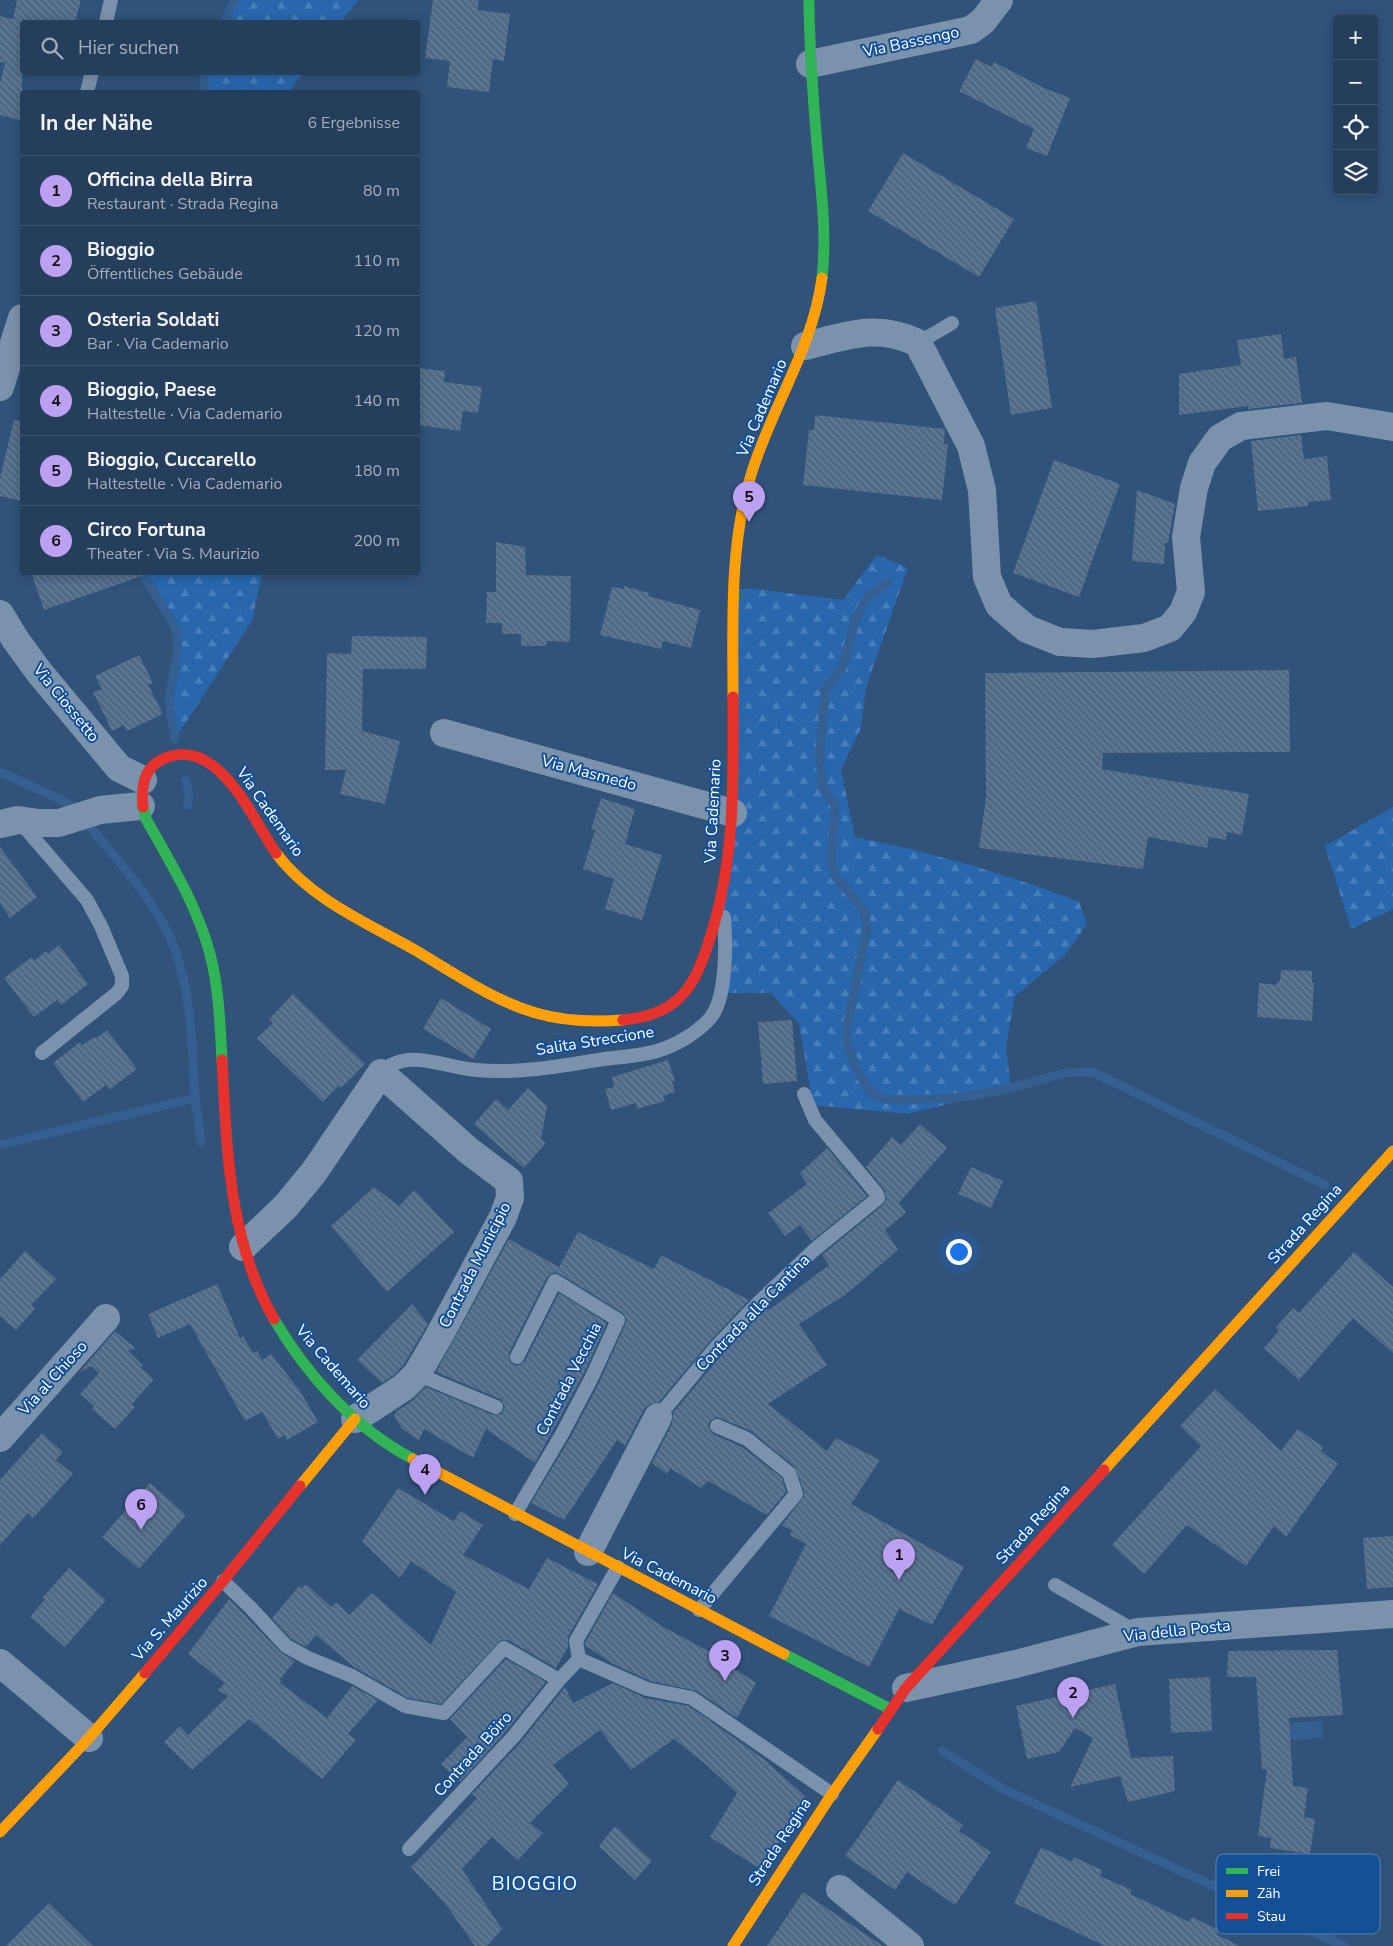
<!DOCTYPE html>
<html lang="de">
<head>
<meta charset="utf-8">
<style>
	body { margin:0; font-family:"Nunito Sans",sans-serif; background:#2d4561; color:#f1f3f6 }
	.controls { position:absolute; right:15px; top:15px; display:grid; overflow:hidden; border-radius:5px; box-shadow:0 2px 12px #0003 }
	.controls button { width:45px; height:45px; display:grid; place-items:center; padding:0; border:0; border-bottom:1px solid #425771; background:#253e5b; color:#f1f3f6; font:25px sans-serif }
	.you { position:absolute; left:958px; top:1251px; width:18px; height:18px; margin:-12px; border:4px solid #fff; border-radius:50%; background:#1a73e8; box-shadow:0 0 0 8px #1a73e833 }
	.badge { display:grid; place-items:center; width:32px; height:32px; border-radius:50%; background:#bca0f2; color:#111; font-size:16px; font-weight:700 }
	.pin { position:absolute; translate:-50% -41px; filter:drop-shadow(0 1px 2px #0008) }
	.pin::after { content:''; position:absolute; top:26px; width:18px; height:15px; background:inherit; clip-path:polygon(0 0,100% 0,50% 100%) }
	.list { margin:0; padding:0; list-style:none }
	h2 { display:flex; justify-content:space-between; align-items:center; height:65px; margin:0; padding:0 20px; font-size:21px }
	h2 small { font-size:16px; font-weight:400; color:#a3aebb }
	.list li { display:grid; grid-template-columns:32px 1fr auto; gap:15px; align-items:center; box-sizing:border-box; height:70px; padding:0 20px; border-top:1px solid #425771 }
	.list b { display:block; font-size:19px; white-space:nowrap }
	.list p { margin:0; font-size:16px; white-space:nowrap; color:#a3aebb }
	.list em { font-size:16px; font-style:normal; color:#a3aebb }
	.icon { flex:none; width:28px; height:28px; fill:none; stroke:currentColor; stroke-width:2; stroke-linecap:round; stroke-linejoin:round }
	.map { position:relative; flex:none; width:1393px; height:1946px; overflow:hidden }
	.search { position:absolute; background:#253e5b; box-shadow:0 2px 12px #0003; left:20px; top:20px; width:400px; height:55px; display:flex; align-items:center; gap:12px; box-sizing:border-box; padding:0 18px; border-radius:5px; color:#a3aebb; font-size:19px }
	.panel { position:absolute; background:#253e5b; box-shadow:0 2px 12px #0003; left:20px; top:90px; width:400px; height:485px; border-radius:5px }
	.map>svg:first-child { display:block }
	.forest { fill:url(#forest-firs) }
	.water { fill:#345f90 }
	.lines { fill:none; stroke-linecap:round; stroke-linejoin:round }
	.stream { stroke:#345f90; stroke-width:9 }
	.building { fill:url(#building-back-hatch) }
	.lane { stroke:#7a92ab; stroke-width:14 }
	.street { stroke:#7a92ab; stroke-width:28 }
	.fast { stroke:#30b455; stroke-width:11 }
	.slow { stroke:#ff9f0a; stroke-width:11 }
	.jam { stroke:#e5322d; stroke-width:11 }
	.labels { text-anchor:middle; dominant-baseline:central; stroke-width:4; stroke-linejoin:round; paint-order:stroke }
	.street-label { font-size:16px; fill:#fff; stroke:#145096 }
	.quarter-label { font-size:19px; letter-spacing:1px; fill:#fff; stroke:#145096 }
	.key { fill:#145096; stroke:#5a84b6; stroke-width:1 }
	.key-label { font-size:14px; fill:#fff }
</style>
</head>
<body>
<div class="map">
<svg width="1393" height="1946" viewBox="0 0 1393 1946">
	<defs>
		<pattern id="forest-firs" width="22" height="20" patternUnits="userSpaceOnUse" patternTransform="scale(1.25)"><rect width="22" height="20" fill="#2867ad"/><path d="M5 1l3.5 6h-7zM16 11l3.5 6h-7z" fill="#487eb9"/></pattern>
		<pattern id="building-back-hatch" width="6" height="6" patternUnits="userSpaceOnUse" patternTransform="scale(1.25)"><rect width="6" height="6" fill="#4f6987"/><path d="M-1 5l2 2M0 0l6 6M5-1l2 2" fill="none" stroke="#698099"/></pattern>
	</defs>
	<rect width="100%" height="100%" fill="#315279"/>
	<path class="forest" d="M 236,0 L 358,0 L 341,22 L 224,22 Z
		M 204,73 L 204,72 L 303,73 L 289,92 L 204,92 Z
		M 877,555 L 908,568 L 866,687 L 861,728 L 841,770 L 855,837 C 931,852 1007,874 1079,902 L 1087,924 L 1065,955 L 1015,996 L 1006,1047 L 1011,1088 L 908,1114 L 813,1105 L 799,1024 L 771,993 L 721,993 L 733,589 L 756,589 L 843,600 Z
		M 142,573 L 262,573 L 252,621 L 175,739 C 173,726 168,710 170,696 C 172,674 182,650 175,627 Z
		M 1393,807 L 1393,909 L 1351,929 L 1325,846 Z"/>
	<path class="water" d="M 1322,1721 L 1323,1738 L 1279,1741 L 1278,1723 Z"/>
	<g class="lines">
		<path class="stream" d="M 224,22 L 235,0
			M 204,72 L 204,92
			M 142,572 L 175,627 C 182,650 172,674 170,696 C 168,710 173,726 175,739
			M 888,582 L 866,599 L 855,621 L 843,666 L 825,690 L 820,753 L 822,786 L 835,806 L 831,861 L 835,876 L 864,910 L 867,928 L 847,1027 L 847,1044 L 857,1070 L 870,1092 L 882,1099 L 907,1100 L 965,1097 L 1011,1088 L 1064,1073 L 1093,1072 L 1325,1185
			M 0,772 L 64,801 L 76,810 C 108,850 158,901 175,950 C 192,997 192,1047 195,1096 C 197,1112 199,1127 201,1142
			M 186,780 L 189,793 L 188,805
			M 0,1145 L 195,1098
			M 942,1751 L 1003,1789 L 1344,1946"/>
	</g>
	<path class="building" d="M 17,0 L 81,0 L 75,22 L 22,22 L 22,121 L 0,115 L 0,84 L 5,63 L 0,62 L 0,16 L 13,19 Z
		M 433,0 L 479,0 L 478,10 L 510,14 L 504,61 L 493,59 L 489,92 L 447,87 L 450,61 L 425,58 Z
		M 976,59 L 992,67 L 994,62 L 1044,88 L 1070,98 L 1047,156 L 1026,148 L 1034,129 L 959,91 Z
		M 903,153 L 1014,219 L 979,277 L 868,211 Z
		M 1036,301 L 1052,408 L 1011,415 L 995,308 Z
		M 1281,334 L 1284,359 L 1296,357 L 1302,403 L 1248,409 L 1248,406 L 1179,415 L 1179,374 L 1241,365 L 1237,340 Z
		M 418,368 L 445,371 L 444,382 L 482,387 L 478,413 L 463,411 L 460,431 L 418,425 Z
		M 815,415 L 945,429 L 944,444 L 948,444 L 942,500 L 803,485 L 809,430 L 814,430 Z
		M 14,420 L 22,421 L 22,501 L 0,496 L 0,478 Z
		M 1301,435 L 1304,459 L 1327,456 L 1331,500 L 1308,502 L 1308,506 L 1258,511 L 1251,441 Z
		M 1054,460 L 1120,484 L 1079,597 L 1013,573 Z
		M 1137,490 L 1175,504 L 1168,543 L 1165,543 L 1164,564 L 1132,561 Z
		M 496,542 L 525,547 L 526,575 L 571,576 L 570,642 L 547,641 L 546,646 L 521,646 L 521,634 L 502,634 L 502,623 L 486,623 L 487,592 L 496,592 Z
		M 31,572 L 141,572 L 142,576 L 44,610 Z
		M 624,586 L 649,593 L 648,596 L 700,610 L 691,648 L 663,641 L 661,649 L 600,635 L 612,587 L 624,589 Z
		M 352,636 L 427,637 L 426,669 L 363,669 L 362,731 L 400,741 L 385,804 L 340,794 L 346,770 L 325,770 L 327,653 L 351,654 Z
		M 139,655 L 153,683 L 148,685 L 163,714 L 127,731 L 124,725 L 112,731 L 93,692 L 102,689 L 95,676 Z
		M 1289,670 L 1290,752 L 1103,753 L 1102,769 L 1249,794 L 1242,835 L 1227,832 L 1226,840 L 1209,837 L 1207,848 L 1148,837 L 1143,869 L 979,848 L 986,797 L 985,673 Z
		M 601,798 L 635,809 L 625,844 L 662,855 L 642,920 L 605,909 L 614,879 L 583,869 L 595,830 L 591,829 Z
		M 0,847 L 37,897 L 10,918 L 0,903 Z
		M 59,945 L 88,984 L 61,1005 L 57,1000 L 34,1017 L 4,978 L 32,957 L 34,961 L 46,951 L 48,954 Z
		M 1281,970 L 1312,971 L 1312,983 L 1314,983 L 1312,1021 L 1257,1017 L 1259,983 L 1277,985 L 1277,981 L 1280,981 Z
		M 293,994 L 365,1064 L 341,1088 L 338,1086 L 323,1102 L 257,1038 L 273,1023 L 269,1019 Z
		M 441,998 L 491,1029 L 473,1059 L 423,1029 Z
		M 792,1020 L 797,1081 L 763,1084 L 758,1022 Z
		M 107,1030 L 137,1069 L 109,1090 L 106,1085 L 83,1102 L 53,1063 L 80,1042 L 82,1045 L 95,1037 L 96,1038 Z
		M 668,1060 L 675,1081 L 672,1081 L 675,1092 L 663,1096 L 665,1101 L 637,1109 L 636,1103 L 611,1110 L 605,1089 L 614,1087 L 612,1077 Z
		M 528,1088 L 547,1106 L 541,1139 L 546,1143 L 524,1168 L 474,1124 L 496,1099 L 508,1110 Z
		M 920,1124 L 947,1148 L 899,1203 L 906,1213 L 885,1230 L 898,1250 L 845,1295 L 799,1324 L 827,1365 L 768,1404 L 827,1451 L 836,1438 L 880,1460 L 851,1504 L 964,1567 L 932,1625 L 899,1609 L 869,1667 L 769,1616 L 806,1544 L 790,1535 L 792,1531 L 782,1525 L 804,1496 L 804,1491 L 794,1466 L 751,1431 L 720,1418 L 716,1417 L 709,1422 L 708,1427 L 713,1434 L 742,1447 L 782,1478 L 786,1492 L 767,1515 L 708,1481 L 701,1488 L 670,1468 L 667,1474 L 652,1463 L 672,1424 L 673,1413 L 724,1352 L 766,1308 L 769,1310 L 829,1265 L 822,1255 L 884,1204 L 886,1200 L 885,1191 L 866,1167 L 892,1137 L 901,1145 Z
		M 827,1148 L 867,1196 L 812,1241 L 800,1225 L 785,1236 L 768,1213 L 807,1184 L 800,1173 Z
		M 971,1167 L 1003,1181 L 991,1208 L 958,1194 Z
		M 374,1187 L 399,1206 L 414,1190 L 454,1232 L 387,1292 L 331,1226 Z
		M 578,1232 L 654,1269 L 661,1255 L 749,1300 L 711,1340 L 659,1402 L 650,1404 L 644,1409 L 625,1446 L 617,1440 L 564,1520 L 531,1503 L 570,1438 L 599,1383 L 627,1320 L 623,1313 L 560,1274 L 554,1272 L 547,1277 L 509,1353 L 510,1362 L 517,1366 L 525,1361 L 559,1293 L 607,1323 L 583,1375 L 535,1463 L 486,1429 L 473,1458 L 424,1429 L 419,1440 L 402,1429 L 394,1415 L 397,1411 L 413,1400 L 426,1387 L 493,1415 L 502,1414 L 505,1406 L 500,1399 L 436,1372 L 509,1239 L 559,1267 Z
		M 25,1251 L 56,1279 L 31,1305 L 35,1309 L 16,1330 L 0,1316 L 0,1279 Z
		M 1354,1252 L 1393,1287 L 1393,1353 L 1353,1318 L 1299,1380 L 1264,1348 L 1279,1331 L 1276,1327 L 1293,1308 L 1299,1313 Z
		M 217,1284 L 240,1338 L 243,1336 L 253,1353 L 257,1351 L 262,1360 L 271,1354 L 300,1391 L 318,1422 L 287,1440 L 284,1435 L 278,1439 L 262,1412 L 245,1421 L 190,1324 L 158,1338 L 148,1314 Z
		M 412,1304 L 428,1324 L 404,1364 L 394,1375 L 382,1383 L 357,1360 Z
		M 115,1331 L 135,1348 L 128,1351 L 143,1365 L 141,1368 L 154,1379 L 132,1404 L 135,1407 L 115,1429 L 92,1409 L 94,1406 L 80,1394 L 99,1373 L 91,1366 L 80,1372 Z
		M 1215,1389 L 1281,1451 L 1298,1429 L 1323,1447 L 1321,1451 L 1338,1464 L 1286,1537 L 1274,1526 L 1246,1566 L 1187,1525 L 1144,1574 L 1112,1545 L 1201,1446 L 1180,1426 Z
		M 42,1433 L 63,1452 L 56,1460 L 73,1474 L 33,1518 L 28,1513 L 0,1545 L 0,1480 Z
		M 150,1483 L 186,1515 L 139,1569 L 102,1537 Z
		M 398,1488 L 454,1521 L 460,1511 L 483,1525 L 463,1555 L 529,1589 L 547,1558 L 598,1584 L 568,1637 L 568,1647 L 556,1668 L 508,1640 L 501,1640 L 441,1704 L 408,1698 L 354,1667 L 316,1635 L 306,1647 L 291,1639 L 272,1618 L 299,1586 L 302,1588 L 306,1584 L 332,1607 L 336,1602 L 349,1615 L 372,1593 L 431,1645 L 456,1592 L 411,1561 L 400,1578 L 362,1541 Z
		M 1393,1536 L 1393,1587 L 1367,1589 L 1363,1538 Z
		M 69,1568 L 106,1600 L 65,1647 L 30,1617 L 45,1599 L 43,1597 Z
		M 613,1593 L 662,1626 L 710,1652 L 756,1683 L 737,1718 L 697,1691 L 650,1681 L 613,1664 L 586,1646 L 585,1643 Z
		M 229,1599 L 280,1652 L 295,1661 L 280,1679 L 282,1680 L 280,1683 L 327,1718 L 352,1686 L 378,1700 L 348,1734 L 356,1740 L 322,1779 L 249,1719 L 192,1770 L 164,1742 L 180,1726 L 188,1735 L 228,1696 L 218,1690 L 225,1683 L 188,1654 Z
		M 1337,1650 L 1343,1715 L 1289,1718 L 1293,1786 L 1308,1788 L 1304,1817 L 1315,1819 L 1310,1854 L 1270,1848 L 1271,1838 L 1258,1836 L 1267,1769 L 1262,1770 L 1256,1677 L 1227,1677 L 1228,1651 Z
		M 506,1659 L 546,1682 L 507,1730 L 460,1782 L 441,1764 L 467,1737 L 450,1719 Z
		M 1210,1677 L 1212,1731 L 1171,1733 L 1169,1679 Z
		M 613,1683 L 645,1698 L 689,1706 L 765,1760 L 806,1797 L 762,1870 L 710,1837 L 737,1793 L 703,1762 L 674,1739 L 631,1770 L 600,1730 L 553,1765 L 569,1784 L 530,1823 L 543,1833 L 518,1860 L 492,1837 L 462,1869 L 502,1929 L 487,1946 L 475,1946 L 446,1905 L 411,1867 L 477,1798 L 472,1794 L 521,1742 L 565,1687 L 573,1703 Z
		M 1115,1684 L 1131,1758 L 1173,1756 L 1175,1791 L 1128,1802 L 1120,1776 L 1070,1787 L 1093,1738 L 1075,1728 L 1059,1752 L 1027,1759 L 1016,1706 Z
		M 898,1780 L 963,1825 L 959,1831 L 991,1852 L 955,1905 L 907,1872 L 895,1890 L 845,1856 Z
		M 615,1826 L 652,1861 L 635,1880 L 599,1846 Z
		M 1041,1847 L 1072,1862 L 1074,1857 L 1102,1870 L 1100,1876 L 1132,1890 L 1130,1894 L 1189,1922 L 1192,1917 L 1219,1930 L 1217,1935 L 1240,1946 L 1105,1946 L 1014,1903 Z
		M 803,1892 L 883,1946 L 767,1946 Z
		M 49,1903 L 93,1946 L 6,1946 Z"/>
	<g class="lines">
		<path class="lane" d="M 106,22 L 111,0
			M 87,92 L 92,72
			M 918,343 L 952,323
			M 20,822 L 87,900 L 101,926 L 122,976 L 122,986 L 117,993 L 42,1053
			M 381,1073 C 406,1046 445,1068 476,1070 C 518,1074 562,1066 604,1059 C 621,1057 640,1056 657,1051 C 675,1046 699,1032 711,1017 C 727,997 726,942 724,917
			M 417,1374 L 496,1407
			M 658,1417 L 717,1346 L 759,1302 L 814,1250 L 878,1198 L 877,1194 L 815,1120 L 804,1094
			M 515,1514 L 562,1434 L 591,1379 L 618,1320 L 555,1281 L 517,1357
			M 223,1581 L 250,1607 L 286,1646 L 308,1658 L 352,1676 L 405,1706 L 444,1713 L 504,1648 L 559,1680 L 579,1659 L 647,1689 L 692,1698 L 832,1794
			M 1055,1585 L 1137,1632
			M 699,1610 L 796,1494 L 789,1473 L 747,1439 L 717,1426
			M 579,1659 L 576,1641 L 618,1567
			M 409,1849 L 514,1736 L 559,1680"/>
		<path class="street" d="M 810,64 L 971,30 L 983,21 L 999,0
			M 805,346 C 848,336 876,323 918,343 L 971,446 L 982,490 L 987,577 L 999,605 L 1027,629 L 1060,642 L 1093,644 L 1144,638 L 1170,628 L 1183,612 L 1191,592 L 1186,537 L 1194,488 L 1202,463 L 1220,438 L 1241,426 L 1327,416 L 1393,427
			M 0,387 L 22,318
			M 0,614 L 15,639 L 39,672 L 119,768 L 143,780
			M 444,733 L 733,813
			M 0,824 L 18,820 L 39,823 L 59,823 L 100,810 L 141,806
			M 243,1247 L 286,1206 L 314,1172 L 381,1073 L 469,1151 L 509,1181 L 510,1198 L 503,1217 L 439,1336 L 417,1374 L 404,1387 L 355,1419
			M 0,1438 L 106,1318
			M 588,1552 L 658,1417
			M 0,1663 L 89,1738
			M 906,1688 L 1016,1664 L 1138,1632 L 1393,1614
			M 840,1889 L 910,1946"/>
		<path class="fast" d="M 809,0 C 809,48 813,97 817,145 C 821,189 827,233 822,278
			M 143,807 L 146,819 C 170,862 197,905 210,954 C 219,988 220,1024 222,1060
			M 274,1319 C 306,1374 355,1429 413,1459
			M 784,1654 L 890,1709"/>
		<path class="slow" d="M 733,697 C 733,622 729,547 751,475 C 771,408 813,348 822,278
			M 276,853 C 310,899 367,923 415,950 C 454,973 492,1000 536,1013 C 563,1021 595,1022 623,1020
			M 413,1459 L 784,1654
			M 1104,1470 L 1393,1151
			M 300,1486 L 355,1419
			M 0,1832 L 89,1738 L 145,1673
			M 733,1946 L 832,1794 L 878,1729"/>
		<path class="jam" d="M 143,807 C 141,790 143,769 161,760 C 217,732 251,817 276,853
			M 623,1020 C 645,1018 669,1011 684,993 C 697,978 704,957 710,938 C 736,857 733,781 733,697
			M 222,1060 C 227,1149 228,1239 274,1319
			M 145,1673 L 223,1581 L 300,1486
			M 878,1729 L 906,1688 L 1104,1470"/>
	</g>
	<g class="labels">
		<g class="street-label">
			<text transform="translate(911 42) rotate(-12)">Via Bassengo</text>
			<text transform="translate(762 408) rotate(-67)">Via Cademario</text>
			<text transform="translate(66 703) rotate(51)">Via Ciossetto</text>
			<text transform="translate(589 773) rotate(15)">Via Masmedo</text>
			<text transform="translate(713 811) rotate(-87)">Via Cademario</text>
			<text transform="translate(270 812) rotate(55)">Via Cademario</text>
			<text transform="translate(595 1041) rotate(-9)">Salita Streccione</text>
			<text transform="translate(1305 1224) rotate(-48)">Strada Regina</text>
			<text transform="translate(475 1265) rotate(-63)">Contrada Municipio</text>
			<text transform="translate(753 1313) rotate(-46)">Contrada alla Cantina</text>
			<text transform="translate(333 1367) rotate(49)">Via Cademario</text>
			<text transform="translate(53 1378) rotate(-48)">Via al Chioso</text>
			<text transform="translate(569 1379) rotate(-63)">Contrada Vecchia</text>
			<text transform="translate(1033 1524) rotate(-48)">Strada Regina</text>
			<text transform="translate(669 1576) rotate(27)">Via Cademario</text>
			<text transform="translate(170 1619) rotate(-49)">Via S. Maurizio</text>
			<text transform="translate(1177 1631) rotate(-6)">Via della Posta</text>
			<text transform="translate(473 1754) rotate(-48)">Contrada Böiro</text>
			<text transform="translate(780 1842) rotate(-57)">Strada Regina</text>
		</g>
		<g class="quarter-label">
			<text x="535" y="1884">BIOGGIO</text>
		</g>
	</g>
	<rect x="1216" y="1854" width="164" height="80" rx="8" class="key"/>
	<rect x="1226" y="1868" width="22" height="6" fill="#30b455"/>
	<rect x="1226" y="1890" width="22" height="7" fill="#ff9f0a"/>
	<rect x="1226" y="1913" width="22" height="6" fill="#e5322d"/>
	<g class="key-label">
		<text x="1257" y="1876">Frei</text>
		<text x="1257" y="1898">Zäh</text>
		<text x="1257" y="1921">Stau</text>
	</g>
</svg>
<div class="controls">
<button>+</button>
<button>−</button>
<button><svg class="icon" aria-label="locate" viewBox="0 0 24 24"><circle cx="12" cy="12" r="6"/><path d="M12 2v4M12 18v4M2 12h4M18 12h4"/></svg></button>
<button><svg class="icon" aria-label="layers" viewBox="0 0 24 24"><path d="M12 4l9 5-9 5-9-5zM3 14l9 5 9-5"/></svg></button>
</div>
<div class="you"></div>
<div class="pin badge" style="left:899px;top:1580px">1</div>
<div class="pin badge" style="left:1073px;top:1718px">2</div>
<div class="pin badge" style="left:725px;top:1681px">3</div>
<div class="pin badge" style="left:425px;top:1495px">4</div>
<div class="pin badge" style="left:749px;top:522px">5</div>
<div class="pin badge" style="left:141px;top:1530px">6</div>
<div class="search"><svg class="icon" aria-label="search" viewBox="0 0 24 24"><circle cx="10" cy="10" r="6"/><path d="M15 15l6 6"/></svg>Hier suchen</div>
<section class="panel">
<h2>In der Nähe<small>6 Ergebnisse</small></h2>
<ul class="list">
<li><span class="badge">1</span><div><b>Officina della Birra</b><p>Restaurant · Strada Regina</p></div><em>80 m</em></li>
<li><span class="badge">2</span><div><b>Bioggio</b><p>Öffentliches Gebäude</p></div><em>110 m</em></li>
<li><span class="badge">3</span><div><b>Osteria Soldati</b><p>Bar · Via Cademario</p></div><em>120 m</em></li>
<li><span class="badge">4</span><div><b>Bioggio, Paese</b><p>Haltestelle · Via Cademario</p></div><em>140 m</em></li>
<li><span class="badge">5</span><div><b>Bioggio, Cuccarello</b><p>Haltestelle · Via Cademario</p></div><em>180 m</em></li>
<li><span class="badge">6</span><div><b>Circo Fortuna</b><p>Theater · Via S. Maurizio</p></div><em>200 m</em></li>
</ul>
</section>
</div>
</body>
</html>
